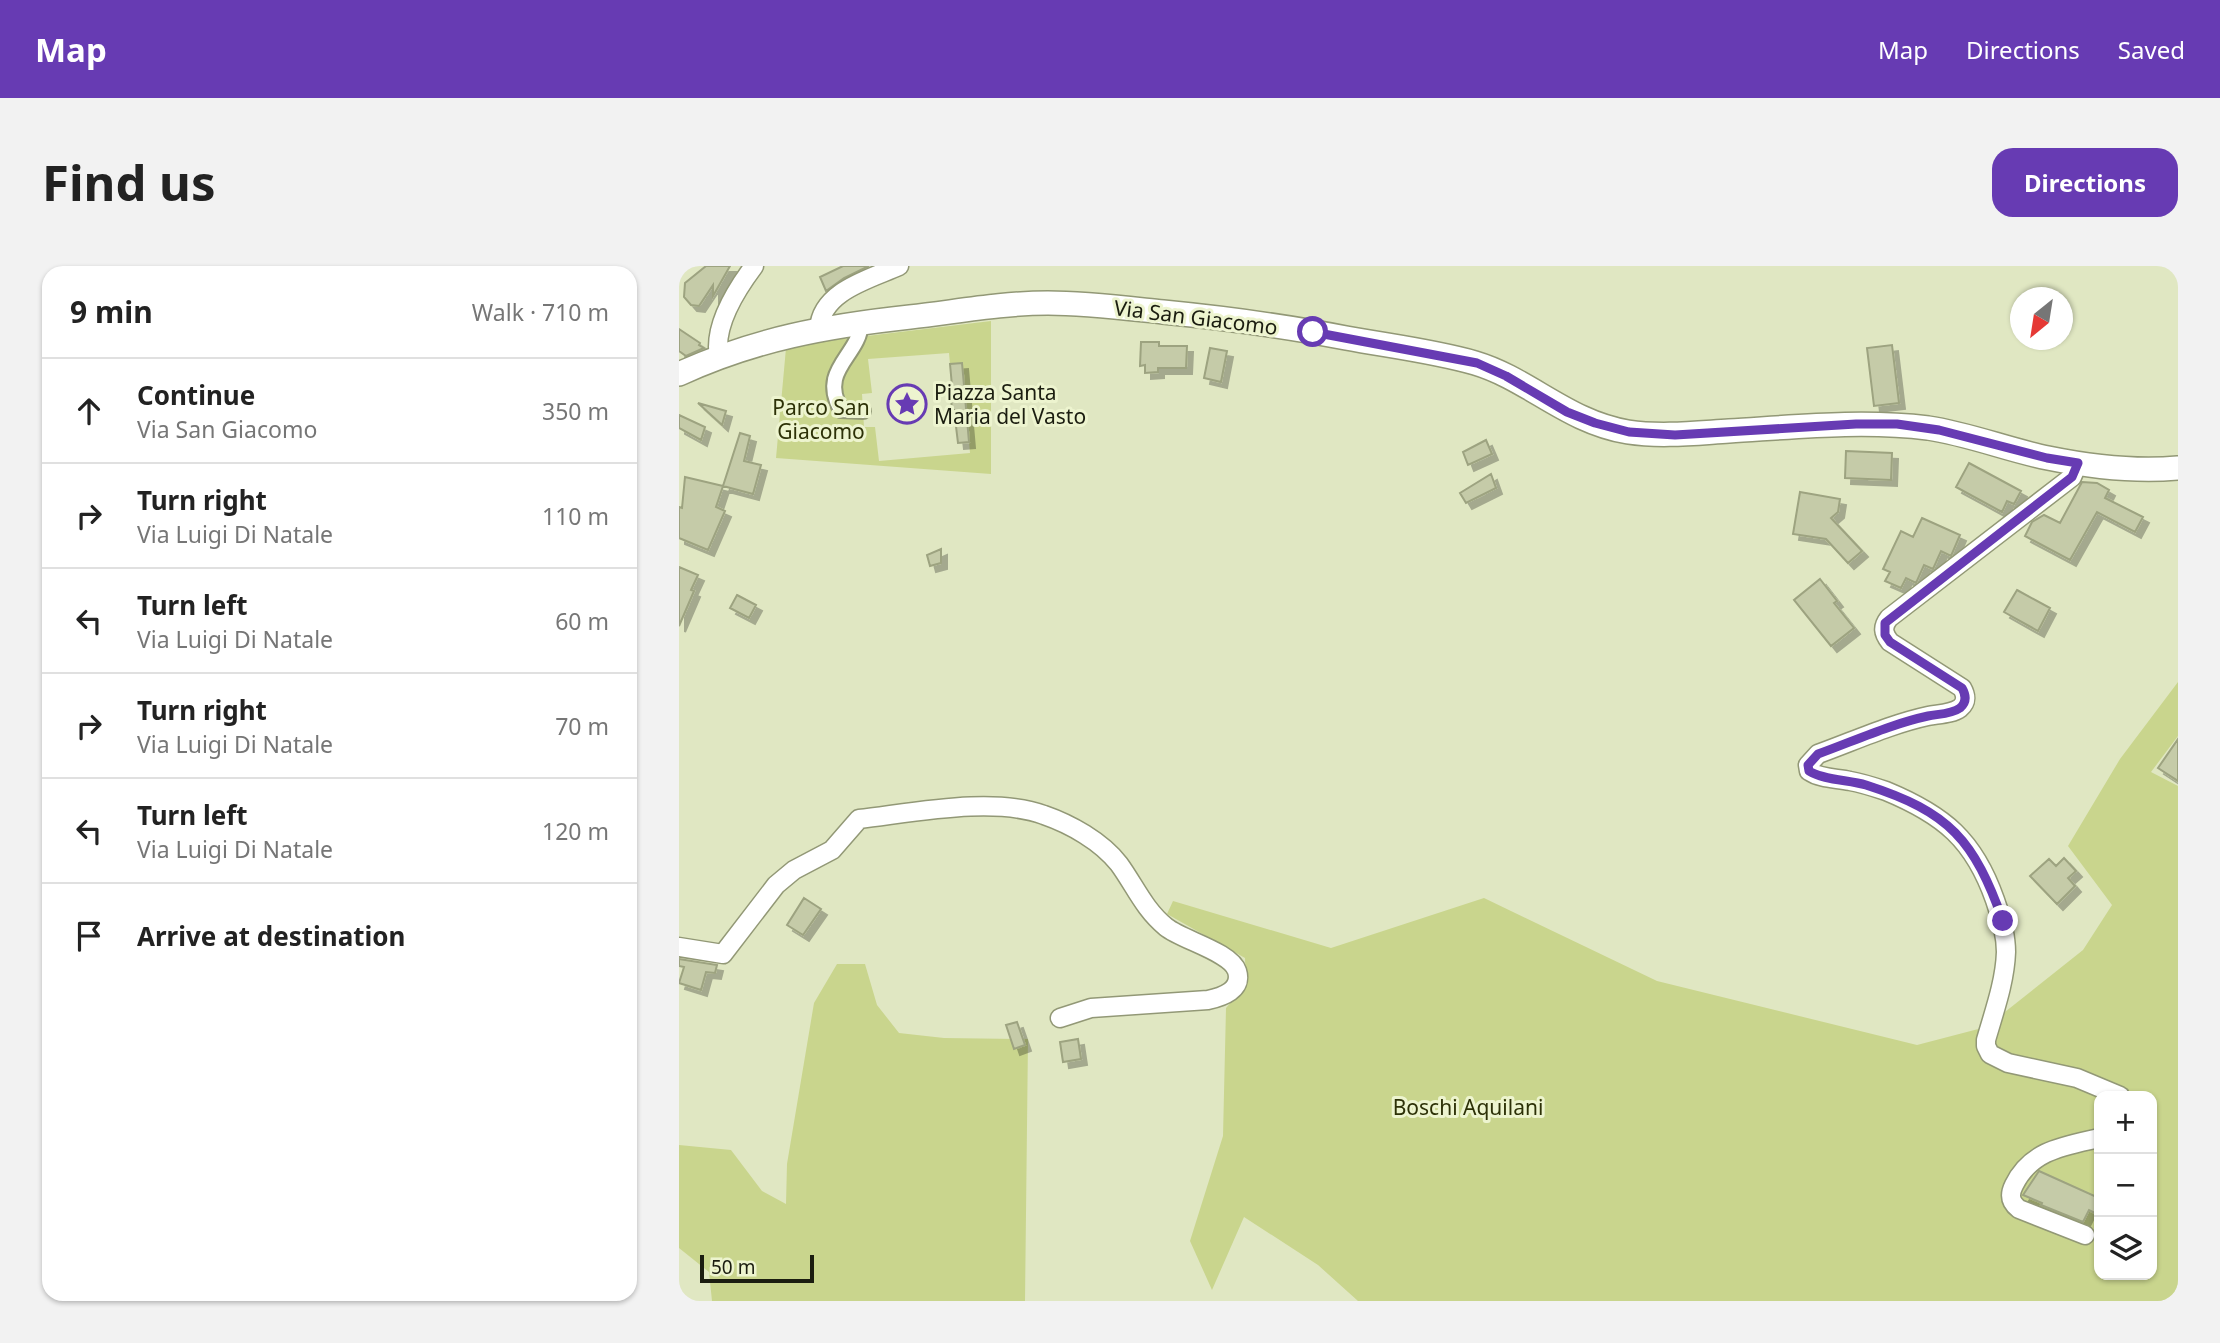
<!DOCTYPE html>
<html lang="en">
<head>
<meta charset="utf-8">
<style>
	body { margin:0; font-family:"Noto Sans",sans-serif; background:#f2f2f2; color:#222 }
	.controls { position:absolute; right:21px; bottom:21px; display:grid; overflow:hidden; border-radius:14px; box-shadow:0 2px 5px #0004 }
	.controls button { width:63px; height:63px; display:grid; place-items:center; padding:0; border:0; border-bottom:2px solid #e0e0e0; background:#fff; color:#222; font:35px sans-serif }
	.compass { position:absolute; left:1331px; top:21px; width:63px; height:63px; border-radius:50%; background:#fff; box-shadow:0 2px 5px #0004; rotate:210deg }
	.scale { position:absolute; left:21px; bottom:18px; width:114px; box-sizing:border-box; padding-left:7px; border:4px solid #1b1d10; border-top:0; font-size:19px; line-height:24px; white-space:nowrap; color:#1b1d10; -webkit-text-stroke:5px #edf4cf; paint-order:stroke }
	.stop { position:absolute; width:21px; height:21px; margin:-16px; border:5px solid #673bb3; border-radius:50%; background:#fff }
	.stop.end { background:#673bb3; border-color:#fff; box-shadow:0 2px 7px #0008 }
	.list { margin:0; padding:0; list-style:none }
	h2 { display:flex; justify-content:space-between; align-items:center; height:91px; margin:0; padding:0 28px; font-size:30px }
	h2 small { font-size:23px; font-weight:400; color:#767676 }
	.list li { display:grid; grid-template-columns:46px 1fr auto; gap:21px; align-items:center; box-sizing:border-box; height:105px; padding:0 28px; border-top:2px solid #e0e0e0 }
	.list b { display:block; font-size:26px; white-space:nowrap }
	.list p { margin:0; font-size:23px; white-space:nowrap; color:#767676 }
	.list em { font-size:23px; font-style:normal; color:#767676 }
	.icon { flex:none; width:38px; height:38px; fill:none; stroke:currentColor; stroke-width:2; stroke-linecap:round; stroke-linejoin:round }
	.map { position:relative; flex:none; width:1499px; height:1035px; overflow:hidden; border-radius:21px }
	header { display:flex; align-items:center; gap:42px; box-sizing:border-box; height:98px; padding:0 35px; background:#673bb3; color:#fff }
	header strong { font-size:33px }
	nav { display:flex; gap:38px; margin-inline-start:auto; font-size:24px }
	.intro { display:flex; align-items:center; justify-content:space-between; box-sizing:border-box; height:168px; padding:0 42px }
	h1 { margin:0; font-size:49px }
	.button { padding:18px 32px; border-radius:21px; background:#673bb3; color:#fff; font-size:24px; font-weight:700 }
	main { display:flex; gap:42px; padding:0 42px }
	aside { flex:1; background:#fff; border-radius:21px; box-shadow:0 2px 5px #0004 }
	.map>svg:first-child { display:block }
	.green { fill:#c9d58d; fill-rule:evenodd }
	.building { fill:#c5cba8; stroke:#9da380; stroke-width:2; filter:url(#shadow) }
	.lines { fill:none; stroke-linecap:round; stroke-linejoin:round }
	.pedestrian-casing { stroke:#929876; stroke-width:18 }
	.minor-casing { stroke:#929876; stroke-width:21 }
	.tertiary-casing { stroke:#929876; stroke-width:26 }
	.pedestrian { stroke:#fff; stroke-width:14 }
	.minor { stroke:#fff; stroke-width:18 }
	.tertiary { stroke:#fff; stroke-width:23 }
	.route { stroke:#673bb3; stroke-width:9 }
	.labels { text-anchor:middle; dominant-baseline:central; stroke-width:6; stroke-linejoin:round; paint-order:stroke }
	.street-label { font-size:21px; fill:#1b1d10; stroke:#edf4cf }
	.poi-label { font-size:21px; fill:#1b1d10; stroke:#edf4cf; text-anchor:start }
	.park-label { font-size:21px; fill:#2d3107; stroke:#edf4cf }
</style>
</head>
<body>
<header>
<strong>Map</strong>
<nav><a>Map</a><a>Directions</a><a>Saved</a></nav>
</header>
<div class="intro"><h1>Find us</h1><a class="button">Directions</a></div>
<main>
<aside>
<h2>9 min<small>Walk · 710 m</small></h2>
<ul class="list">
<li><svg class="icon" aria-label="ahead" viewBox="0 0 24 24"><path d="M12 20V5M6 11l6-6 6 6"/></svg><div><b>Continue</b><p>Via San Giacomo</p></div><em>350 m</em></li>
<li><svg class="icon" aria-label="right" viewBox="0 0 24 24"><path d="M7 20v-9h11M14 6l5 5-5 5"/></svg><div><b>Turn right</b><p>Via Luigi Di Natale</p></div><em>110 m</em></li>
<li><svg class="icon" aria-label="left" viewBox="0 0 24 24"><path d="M17 20v-9H6M10 6l-5 5 5 5"/></svg><div><b>Turn left</b><p>Via Luigi Di Natale</p></div><em>60 m</em></li>
<li><svg class="icon" aria-label="right" viewBox="0 0 24 24"><path d="M7 20v-9h11M14 6l5 5-5 5"/></svg><div><b>Turn right</b><p>Via Luigi Di Natale</p></div><em>70 m</em></li>
<li><svg class="icon" aria-label="left" viewBox="0 0 24 24"><path d="M17 20v-9H6M10 6l-5 5 5 5"/></svg><div><b>Turn left</b><p>Via Luigi Di Natale</p></div><em>120 m</em></li>
<li><svg class="icon" aria-label="arrive" viewBox="0 0 24 24"><path d="M6 21V4h12l-3 4 3 4H6"/></svg><div><b>Arrive at destination</b></div></li>
</ul>
</aside>
<div class="map">
<svg width="1499" height="1035" viewBox="0 0 1499 1035">
	<defs>
		<filter id="shadow"><feDropShadow dx="6" dy="6" stdDeviation="0" flood-color="#0004"/></filter>
	</defs>
	<rect width="100%" height="100%" fill="#e0e7c2"/>
	<path class="green" d="M 312,55 L 312,208 L 97,192 L 107,82 L 155,74 ZM 270,87 L 271,98 L 283,97 L 291,187 L 200,195 L 196,161 L 185,161 L 183,128 L 193,127 L 189,93 Z
		M 1499,416 L 1499,470 L 1472,506 L 1499,520 L 1499,1035 L 679,1035 L 639,999 L 565,951 L 533,1024 L 511,975 L 544,870 L 547,742 L 567,719 L 566,692 L 488,648 L 494,635 L 652,682 L 805,632 L 978,715 L 1238,779 L 1307,761 L 1404,684 L 1433,639 L 1389,580 L 1441,493 ZM 1420,830 L 1473,830 L 1473,1009 L 1420,1009 Z
		M 158,698 L 186,698 L 198,739 L 220,767 L 265,772 L 349,773 L 346,1035 L 33,1035 L 30,1006 L 0,982 L 0,879 L 52,884 L 83,925 L 107,938 L 108,898 L 135,737 Z"/>
	<path class="building" d="M 27,0 L 51,0 L 34,30 L 34,19 L 20,40 L 12,39 L 5,31 L 6,17 Z
		M 164,0 L 190,0 L 165,12 L 147,25 L 141,11 Z
		M 0,63 L 21,77 L 20,79 L 25,82 L 7,90 L 0,85 Z
		M 462,76 L 480,76 L 480,80 L 508,80 L 507,102 L 479,102 L 479,106 L 466,107 L 466,99 L 461,100 Z
		M 1213,79 L 1220,137 L 1195,140 L 1188,82 Z
		M 531,82 L 548,85 L 542,116 L 525,112 Z
		M 283,97 L 290,176 L 279,177 L 275,144 L 273,144 L 272,131 L 274,131 L 271,98 Z
		M 19,137 L 47,145 L 43,159 Z
		M 0,149 L 26,161 L 22,174 L 0,162 Z
		M 61,167 L 71,170 L 65,195 L 82,199 L 74,228 L 44,220 Z
		M 807,174 L 813,188 L 789,199 L 784,186 Z
		M 1167,185 L 1213,187 L 1212,214 L 1166,212 Z
		M 1290,197 L 1342,225 L 1335,238 L 1328,235 L 1323,246 L 1277,221 Z
		M 812,208 L 817,222 L 787,237 L 781,227 Z
		M 6,211 L 44,220 L 37,241 L 46,245 L 29,284 L 0,272 L 0,241 L 3,242 Z
		M 1403,216 L 1418,217 L 1430,224 L 1426,232 L 1464,251 L 1456,266 L 1418,246 L 1391,294 L 1346,270 L 1353,256 L 1365,249 L 1381,257 Z
		M 1121,226 L 1161,233 L 1159,246 L 1152,252 L 1183,285 L 1169,297 L 1147,273 L 1114,268 Z
		M 1243,252 L 1281,269 L 1272,290 L 1262,285 L 1254,303 L 1245,299 L 1237,317 L 1227,312 L 1222,322 L 1206,315 L 1211,306 L 1204,303 L 1222,265 L 1234,271 Z
		M 262,283 L 262,297 L 251,300 L 248,289 Z
		M 0,301 L 19,309 L 12,324 L 15,325 L 0,360 Z
		M 1141,313 L 1158,335 L 1155,337 L 1175,362 L 1152,380 L 1115,334 Z
		M 1338,324 L 1371,342 L 1359,365 L 1325,346 Z
		M 58,329 L 77,339 L 70,352 L 51,342 Z
		M 1499,473 L 1499,515 L 1479,502 Z
		M 1385,592 L 1397,605 L 1389,612 L 1396,620 L 1378,638 L 1351,610 L 1370,593 L 1377,600 Z
		M 125,632 L 142,643 L 124,669 L 108,659 Z
		M 0,693 L 38,699 L 36,707 L 27,706 L 22,724 L 0,717 L 5,701 L 0,700 Z
		M 338,756 L 346,779 L 335,783 L 327,759 Z
		M 399,773 L 402,793 L 384,796 L 381,776 Z
		M 1360,905 L 1420,932 L 1416,947 L 1410,944 L 1404,956 L 1362,939 L 1363,937 L 1344,929 Z"/>
	<g class="lines">
		<g class="pedestrian-casing">
			<path id="pedestrian" d="M 182,57 C 181,90 139,103 162,144 L 184,145"/>
		</g>
		<g class="minor-casing">
			<path id="minor" d="M 140,63 C 142,25 191,13 220,0
				M 40,91 C 34,61 57,24 75,0
				M 1399,197 L 1393,211 L 1210,352 C 1203,361 1204,367 1211,376 L 1283,422 C 1287,429 1288,436 1281,442 C 1273,448 1259,448 1249,450 C 1212,458 1175,475 1139,488 L 1129,499 L 1130,505 C 1142,513 1157,512 1171,515 C 1183,517 1195,521 1207,525 C 1265,549 1295,574 1316,634 C 1322,651 1327,668 1327,686 C 1326,716 1315,746 1307,774 L 1307,780 L 1311,788 L 1329,797 L 1398,812 L 1441,830
				M 0,681 L 44,688 L 97,619 L 115,604 L 153,584 L 180,553 C 233,547 314,530 365,549 C 391,558 422,575 440,598 C 456,620 465,643 487,661 C 503,674 552,686 558,705 C 564,724 543,731 529,734 L 412,742 L 381,752
				M 1406,969 L 1340,943 C 1331,936 1330,929 1335,919 C 1352,884 1385,880 1420,872"/>
		</g>
		<g class="tertiary-casing">
			<path id="tertiary" d="M 0,108 C 76,73 148,60 231,51 C 276,46 323,37 369,37 C 407,37 446,42 484,46 C 545,52 606,60 667,72 C 710,80 754,85 796,97 C 850,113 888,156 949,166 C 982,171 1017,167 1050,165 C 1116,161 1183,154 1249,162 C 1290,168 1329,184 1369,192 C 1413,201 1455,206 1499,202"/>
		</g>
		<use href="#pedestrian" class="pedestrian"/>
		<use href="#minor" class="minor"/>
		<use href="#tertiary" class="tertiary"/>
	</g>
	<g class="lines">
		<path class="route" d="M 634,66 L 798,97 L 827,110 L 888,146 L 916,157 L 950,166 L 996,169 L 1177,158 L 1218,158 L 1260,164 L 1368,192 L 1399,197 L 1393,211 L 1206,357 L 1206,369 L 1211,376 L 1283,422 C 1287,429 1288,436 1281,442 C 1273,448 1259,448 1249,450 C 1212,458 1175,475 1139,488 L 1129,499 L 1130,505 C 1144,514 1170,514 1187,519 C 1271,546 1295,574 1324,655"/>
	</g>
	<defs>
		<g id="sight-ring" transform="scale(2.0125)"><circle r="9.5" fill="#edf4cf" stroke="#673bb3" stroke-width="1.5"/><path d="M0-6L1.8-2.2L6-1.7L2.9 1.2L3.7 5.4L0 3.3L-3.7 5.4L-2.9 1.2L-6-1.7L-1.8-2.2Z" fill="#673bb3"/></g>
	</defs>
	<g fill-rule="evenodd">
		<use href="#sight-ring" x="228" y="138"/>
	</g>
	<g class="labels">
		<g class="street-label">
			<text transform="translate(517 51) rotate(7)">Via San Giacomo</text>
		</g>
		<g class="poi-label">
			<text x="255" y="126">Piazza Santa<tspan x="255" dy="24">Maria del Vasto</tspan></text>
		</g>
		<g class="park-label">
			<text x="142" y="141">Parco San<tspan x="142" dy="24">Giacomo</tspan></text>
			<text x="789" y="841">Boschi Aquilani</text>
		</g>
	</g>
</svg>
<div class="controls">
<button>+</button>
<button>−</button>
<button><svg class="icon" aria-label="layers" viewBox="0 0 24 24"><path d="M12 4l9 5-9 5-9-5zM3 14l9 5 9-5"/></svg></button>
</div>
<svg class="compass" viewBox="-18 -18 36 36"><path d="M0-13l5 13h-10z" fill="#e53935"/><path d="M0 13l5-13h-10z" fill="#767676"/></svg>
<div class="scale">50 m</div>
<div class="stop" style="left:634px;top:66px"></div>
<div class="stop end" style="left:1324px;top:655px"></div>
</div>
</main>
</body>
</html>
